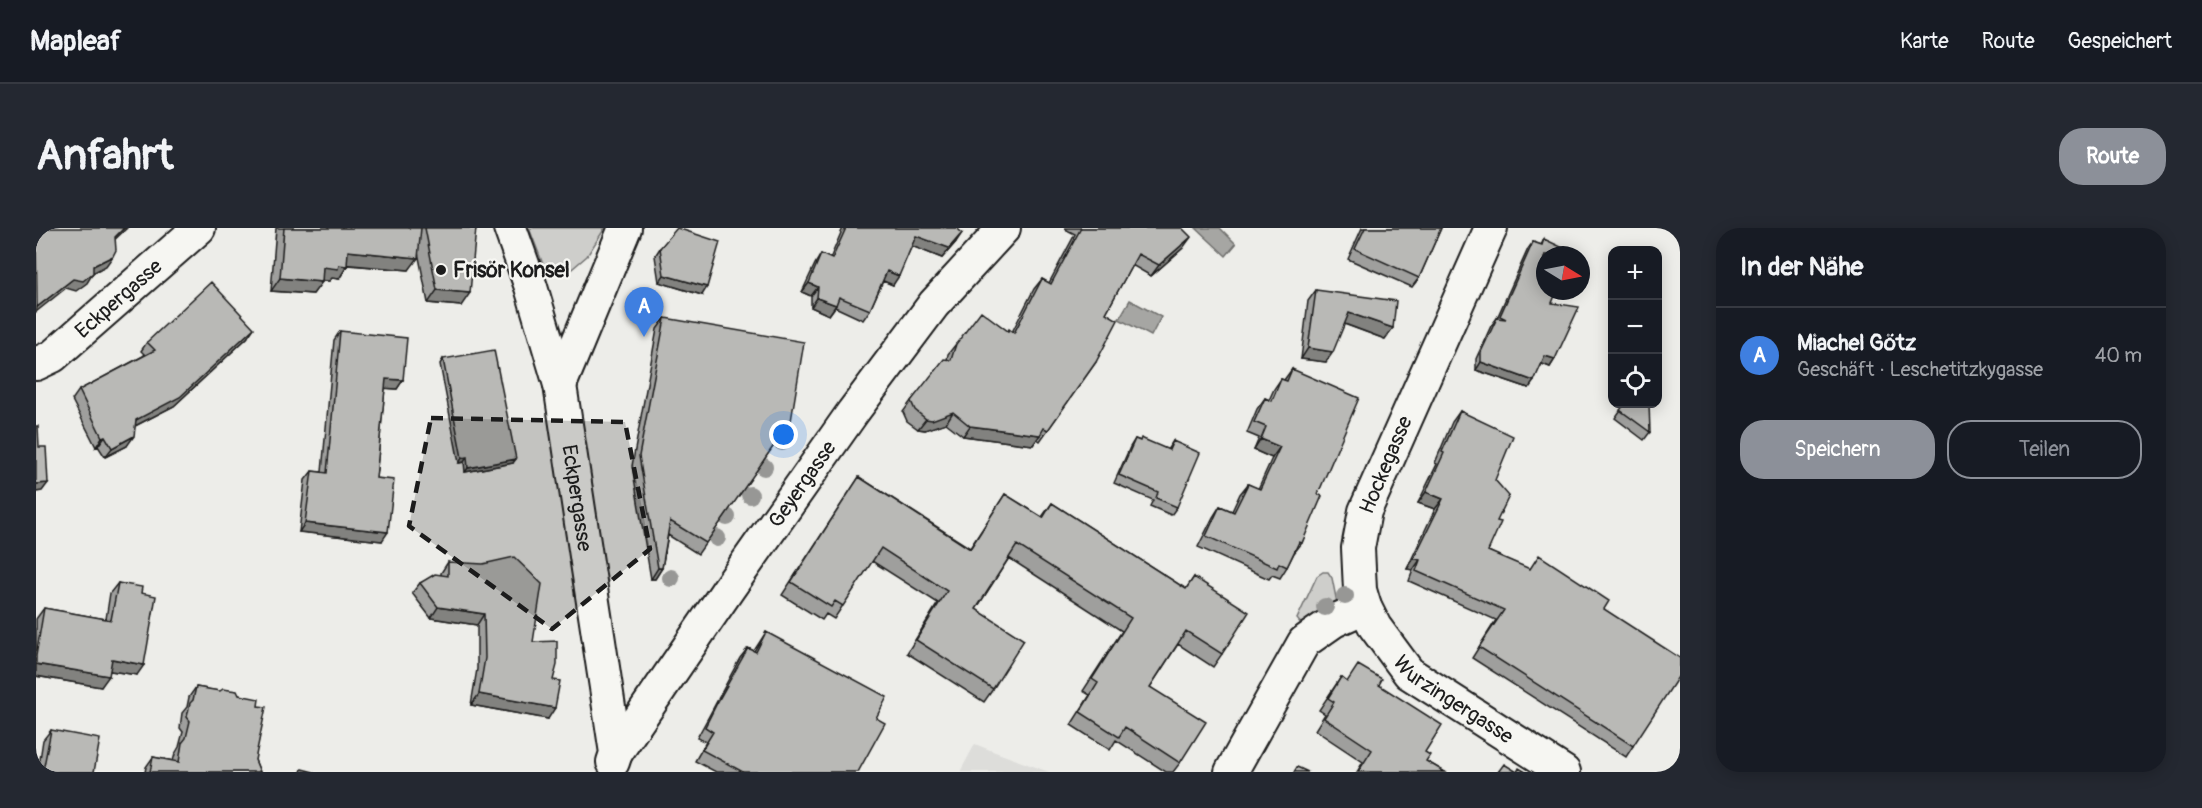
<!DOCTYPE html>
<html lang="de">
<head>
<meta charset="utf-8">
<style>
	body { margin:0; font-family:Pangolin,sans-serif; background:#242831; color:#f1f3f6 }
	.controls { position:absolute; right:18px; top:18px; display:grid; overflow:hidden; border-radius:12px; box-shadow:0 3px 15px #0003 }
	.controls button { width:54px; height:54px; display:grid; place-items:center; padding:0; border:0; border-bottom:2px solid #363941; background:#171b24; color:#f1f3f6; font:30px sans-serif }
	.compass { position:absolute; left:1500px; top:18px; width:54px; height:54px; border-radius:50%; background:#171b24; box-shadow:0 3px 15px #0003; rotate:100deg }
	.you { position:absolute; left:748px; top:207px; width:21px; height:21px; margin:-15px; border:4px solid #fff; border-radius:50%; background:#1a73e8; box-shadow:0 0 0 9px #1a73e833 }
	.badge { display:grid; place-items:center; width:39px; height:39px; border-radius:50%; background:#8c9099; color:#fff; font-size:20px; font-weight:700 }
	.pin { position:absolute; translate:-50% -50px; filter:drop-shadow(0 2px 3px #0008) }
	.pin::after { content:''; position:absolute; top:32px; width:21px; height:18px; background:inherit; clip-path:polygon(0 0,100% 0,50% 100%) }
	.list { margin:0; padding:0; list-style:none }
	h2 { display:flex; justify-content:space-between; align-items:center; height:78px; margin:0; padding:0 24px; font-size:26px }
	h2 small { font-size:20px; font-weight:400; color:#9ea1a6 }
	.list li { display:grid; grid-template-columns:39px 1fr auto; gap:18px; align-items:center; box-sizing:border-box; height:96px; padding:0 24px; border-top:2px solid #363941 }
	.list b { display:block; font-size:22px; white-space:nowrap }
	.list p { margin:0; font-size:20px; white-space:nowrap; color:#9ea1a6 }
	.list em { font-size:20px; font-style:normal; color:#9ea1a6 }
	.actions { display:flex; gap:12px; padding:18px 24px }
	.actions a { flex:1; padding:14px 0; border:2px solid #8c9099; border-radius:24px; text-align:center; font-size:21px; color:#8c9099 }
	.actions .main { background:#8c9099; color:#fff }
	.icon { flex:none; width:33px; height:33px; fill:none; stroke:currentColor; stroke-width:2; stroke-linecap:round; stroke-linejoin:round }
	.map { position:relative; flex:none; width:1644px; height:544px; overflow:hidden; border-radius:24px }
	header { display:flex; align-items:center; gap:36px; box-sizing:border-box; height:84px; padding:0 30px; background:#171b24; border-bottom:2px solid #363941 }
	header strong { font-size:28px }
	nav { display:flex; gap:33px; margin-inline-start:auto; font-size:21px }
	.intro { display:flex; align-items:center; justify-content:space-between; box-sizing:border-box; height:144px; padding:0 36px }
	h1 { margin:0; font-size:42px }
	.button { padding:15px 27px; border-radius:24px; background:#8c9099; color:#fff; font-size:21px; font-weight:700 }
	main { display:flex; gap:36px; padding:0 36px }
	aside { flex:1; background:#171b24; border-radius:24px; box-shadow:0 3px 15px #0003 }
	.map>svg:first-child { display:block }
	.built { fill:#ddddda }
	.green { fill:#cececb; stroke:#757574; stroke-width:1.5 }
	.water { fill:#a6a6a3; stroke:#6f6f6d; stroke-width:1.5 }
	.lines { fill:none; stroke-linecap:round; stroke-linejoin:round }
	.minor-casing { stroke:#1c1c1c; stroke-width:36 }
	.minor { stroke:#f6f6f2; stroke-width:32 }
	.tree { fill:#979795 }
	.wall { fill:#9f9f9d; stroke:#1c1c1c; stroke-width:1.5 }
	.shaded-wall { fill:#82827f; stroke:#1c1c1c; stroke-width:1.5 }
	.building { fill:#b9b9b6; stroke:#1c1c1c; stroke-width:1.5 }
	.marked { fill:#1c1c1c; fill-opacity:0.2; stroke:#1c1c1c; stroke-width:4.5; stroke-dasharray:12 8; stroke-linejoin:round }
	.poi-dot { fill:#1c1c1c; stroke:#f6f6f2; stroke-width:2 }
	.labels { text-anchor:middle; dominant-baseline:central; stroke-width:4.5; stroke-linejoin:round; paint-order:stroke }
	.poi-label { font-size:21px; font-weight:bold; fill:#1c1c1c; stroke:#f6f6f2; text-anchor:start }
	.street-label { font-size:21px; fill:#1c1c1c; stroke:#f6f6f2 }
</style>
</head>
<body>
<header>
<strong>Mapleaf</strong>
<nav><a>Karte</a><a>Route</a><a>Gespeichert</a></nav>
</header>
<div class="intro"><h1>Anfahrt</h1><a class="button">Route</a></div>
<main>
<div class="map">
<svg width="1644" height="544" viewBox="0 0 1644 544">
	<rect width="100%" height="100%" fill="#edede9"/>
	<filter id="ink" filterUnits="userSpaceOnUse"><feTurbulence type="fractalNoise" baseFrequency=".0167" numOctaves="2"/><feDisplacementMap in="SourceGraphic" scale="12" xChannelSelector="R" yChannelSelector="G"/><feConvolveMatrix kernelMatrix="1 2 1 2 8 2 1 2 1" color-interpolation-filters="sRGB"/></filter>
	<g filter="url(#ink)">
		<path class="built" d="M 939,516 L 959,524 L 1013,544 L 924,544 Z"/>
		<path class="green" d="M 493,0 L 569,0 L 551,28 L 530,46 L 510,44 Z
			M 1287,344 L 1292,344 L 1296,350 L 1301,375 L 1266,397 L 1261,391 L 1281,348 Z"/>
		<path class="water" d="M 1160,0 L 1184,0 L 1200,16 L 1190,28 Z
			M 1094,72 L 1125,89 L 1115,108 L 1083,91 Z"/>
		<g class="lines">
			<g class="minor-casing">
				<g id="minor">
					<path id="s1" d="M 474,0 L 495,59 L 524,157 L 580,525 L 577,534"/>
					<path id="s2" d="M 1455,0 L 1329,283 L 1322,320 L 1324,362 L 1329,379 L 1339,399 L 1373,445 L 1528,544"/>
					<path id="s3" d="M 0,136 L 17,128 L 163,0"/>
					<path d="M 524,157 L 589,0"/>
					<path id="s4" d="M 580,525 L 693,360 L 817,184 L 898,76 L 968,0"/>
					<path d="M 1195,544 L 1268,414 L 1298,393 L 1329,379"/>
				</g>
			</g>
			<use href="#minor" class="minor"/>
		</g>
		<g class="tree">
			<circle cx="746" cy="214" r="9"/>
			<circle cx="728" cy="239" r="9"/>
			<circle cx="714" cy="267" r="9"/>
			<circle cx="691" cy="289" r="9"/>
			<circle cx="681" cy="310" r="9"/>
			<circle cx="635" cy="350" r="9"/>
			<circle cx="1309" cy="368" r="9"/>
			<circle cx="1289" cy="379" r="9"/>
		</g>
		<path class="wall" d="M 240,0 L 440,0 L 425,78 L 392,75 L 382,24 L 373,42 L 312,37 L 303,51 L 296,50 L 293,53 L 286,53 L 277,66 L 235,63 Z
			M 807,0 L 921,0 L 920,14 L 906,30 L 876,18 L 857,57 L 847,53 L 834,82 L 827,92 L 799,79 L 793,87 L 775,79 L 775,68 L 766,64 L 779,36 L 785,26 L 794,31 Z
			M 1029,0 L 1146,0 L 1147,20 L 1115,48 L 1096,37 L 1070,85 L 1060,134 L 1004,213 L 1001,211 L 997,217 L 927,208 L 910,195 L 889,202 L 882,201 L 871,193 L 867,184 L 875,173 L 911,132 L 912,126 L 920,116 L 972,103 L 976,104 L 998,61 L 1006,51 L 1013,55 L 1039,6 L 1029,1 Z
			M 1326,0 L 1405,0 L 1383,50 L 1376,59 L 1312,31 Z
			M 1508,11 L 1516,75 L 1519,131 L 1514,139 L 1506,136 L 1493,160 L 1440,142 L 1440,131 L 1455,98 L 1461,90 L 1492,21 L 1497,14 L 1505,17 Z
			M 624,20 L 666,67 L 623,54 L 619,28 Z
			M 1280,62 L 1349,111 L 1308,96 L 1290,134 L 1265,131 L 1272,73 Z
			M 629,90 L 755,193 L 662,326 L 632,307 L 626,340 L 619,351 L 615,351 L 596,238 L 621,101 Z
			M 304,103 L 367,152 L 361,161 L 349,160 L 340,250 L 346,313 L 263,304 L 269,252 L 276,243 L 286,244 L 298,112 Z
			M 211,110 L 138,178 L 99,198 L 91,218 L 69,229 L 62,218 L 60,219 L 36,172 L 43,162 L 109,127 L 105,123 L 111,114 Z
			M 407,131 L 477,235 L 429,244 L 428,234 L 423,235 L 404,136 Z
			M 1256,141 L 1282,266 L 1266,315 L 1258,325 L 1251,339 L 1244,350 L 1236,347 L 1233,351 L 1162,319 L 1177,289 L 1184,278 L 1196,283 L 1204,266 L 1212,256 L 1222,261 L 1236,230 L 1218,222 L 1223,210 L 1211,205 L 1221,181 L 1229,170 L 1233,172 L 1238,161 L 1245,151 L 1248,152 Z
			M 1589,176 L 1614,204 L 1608,212 L 1579,190 Z
			M 1424,183 L 1459,252 L 1461,293 L 1452,323 L 1568,381 L 1597,518 L 1590,529 L 1436,430 L 1460,392 L 1373,353 L 1377,342 L 1371,341 L 1399,281 L 1382,275 L 1401,236 L 1399,235 L 1416,194 Z
			M 1099,211 L 1131,222 L 1137,213 L 1141,279 L 1135,287 L 1114,278 L 1117,272 L 1078,255 L 1094,219 Z
			M 823,249 L 934,320 L 969,266 L 1006,289 L 1016,275 L 1150,361 L 1158,349 L 1186,426 L 1177,439 L 1142,416 L 1114,459 L 1144,535 L 1137,544 L 1130,544 L 1080,512 L 1074,522 L 1035,497 L 1054,467 L 1047,463 L 1086,403 L 973,330 L 940,381 L 957,461 L 948,474 L 871,425 L 902,375 L 836,333 L 798,391 L 790,386 L 786,392 L 746,367 Z
			M 412,334 L 497,414 L 517,452 L 512,491 L 435,477 L 441,441 L 441,397 L 395,390 L 376,365 L 384,355 L 405,347 L 405,345 Z
			M 82,355 L 105,365 L 101,447 L 74,443 L 65,459 L 0,448 L 0,391 L 8,380 L 70,391 L 74,365 Z
			M 730,404 L 840,490 L 822,544 L 680,544 L 659,533 L 670,514 L 661,510 L 673,488 L 704,430 L 712,420 L 718,423 Z
			M 1305,449 L 1311,454 L 1343,457 L 1389,524 L 1390,533 L 1409,544 L 1321,544 L 1327,534 L 1279,502 L 1289,486 L 1283,482 Z
			M 160,459 L 203,467 L 222,478 L 219,532 L 224,544 L 109,544 L 110,539 L 117,529 L 137,533 L 139,526 L 143,519 L 147,504 L 144,500 L 146,485 L 151,479 L 153,469 Z
			M 15,502 L 58,544 L 3,538 L 7,512 Z"/>
		<path class="shaded-wall" d="M 88,0 L 91,0 L 72,18 L 79,9 Z
			M 926,5 L 920,14 L 906,30 L 873,17 L 880,8 Z
			M 1155,9 L 1147,20 L 1115,48 L 1123,37 Z
			M 312,23 L 382,30 L 373,42 L 304,36 Z
			M 77,28 L 70,38 L 51,48 L 57,38 Z
			M 303,37 L 311,38 L 303,51 L 296,50 L 293,53 L 278,52 L 287,39 Z
			M 851,43 L 863,48 L 857,57 L 845,52 Z
			M 57,45 L 51,55 L 40,63 L 30,60 L 0,84 L 1,79 L 37,51 Z
			M 628,47 L 671,59 L 666,67 L 623,54 Z
			M 244,50 L 286,54 L 277,66 L 235,63 Z
			M 773,55 L 782,59 L 775,68 L 766,64 Z
			M 401,62 L 434,65 L 425,78 L 392,75 Z
			M 781,70 L 800,77 L 793,87 L 775,79 Z
			M 1313,85 L 1357,100 L 1349,111 L 1306,95 Z
			M 218,100 L 211,110 L 138,178 L 93,201 L 100,192 Z
			M 1272,120 L 1297,124 L 1290,134 L 1265,131 Z
			M 1509,128 L 1519,131 L 1514,139 L 1504,135 Z
			M 1445,134 L 1498,153 L 1493,160 L 1440,142 Z
			M 350,151 L 367,152 L 361,161 L 343,160 Z
			M 917,184 L 910,195 L 889,202 L 882,201 L 890,191 Z
			M 934,198 L 1004,207 L 997,217 L 927,208 Z
			M 69,208 L 62,218 L 60,219 L 66,209 Z
			M 98,208 L 91,218 L 69,229 L 76,220 Z
			M 1225,211 L 1244,219 L 1236,230 L 1218,222 Z
			M 431,229 L 428,234 L 423,235 L 426,230 Z
			M 480,231 L 477,235 L 429,244 L 432,240 Z
			M 12,255 L 6,263 L 0,264 L 0,256 Z
			M 1390,264 L 1407,271 L 1399,281 L 1382,275 Z
			M 269,295 L 352,304 L 346,313 L 263,304 Z
			M 1378,330 L 1384,332 L 1377,342 L 1371,341 Z
			M 622,340 L 626,340 L 619,351 L 615,351 Z
			M 402,379 L 448,386 L 441,397 L 395,390 Z
			M 76,431 L 108,437 L 101,447 L 68,442 Z
			M 0,436 L 73,448 L 65,459 L 0,448 Z
			M 443,466 L 519,480 L 512,491 L 435,477 Z"/>
		<path class="building" d="M 0,0 L 88,0 L 79,9 L 80,22 L 77,28 L 57,38 L 57,45 L 47,53 L 37,51 L 1,79 Z
			M 248,0 L 385,0 L 382,30 L 312,23 L 311,38 L 303,37 L 302,41 L 287,39 L 286,54 L 244,50 Z
			M 389,0 L 440,0 L 434,65 L 401,62 Z
			M 641,0 L 684,14 L 671,59 L 628,47 L 624,20 Z
			M 810,0 L 921,0 L 926,5 L 913,20 L 880,8 L 863,48 L 851,43 L 834,82 L 803,69 L 800,77 L 781,70 L 782,59 L 773,55 L 785,26 L 796,31 Z
			M 1045,0 L 1146,0 L 1155,9 L 1123,37 L 1102,26 L 1070,85 L 1082,92 L 1060,134 L 1012,202 L 1008,200 L 1004,207 L 934,198 L 917,184 L 896,192 L 890,191 L 879,182 L 875,173 L 908,131 L 915,132 L 920,116 L 945,83 L 972,103 L 973,101 L 978,105 L 1006,51 L 1015,56 Z
			M 1329,0 L 1405,0 L 1383,50 L 1319,21 Z
			M 1508,11 L 1538,25 L 1537,27 L 1509,27 L 1509,63 L 1521,63 L 1516,75 L 1543,79 L 1519,131 L 1509,128 L 1498,153 L 1445,134 L 1445,124 L 1461,90 L 1470,91 L 1464,88 L 1497,14 L 1506,17 Z
			M 175,54 L 218,100 L 144,169 L 100,192 L 98,208 L 76,220 L 69,208 L 66,209 L 43,162 L 119,122 L 111,114 Z
			M 1280,62 L 1360,73 L 1357,100 L 1313,85 L 1297,124 L 1272,120 Z
			M 629,90 L 768,114 L 755,193 L 670,315 L 634,293 L 626,340 L 622,340 L 603,228 Z
			M 304,103 L 371,110 L 367,152 L 350,151 L 340,250 L 358,252 L 352,304 L 269,295 L 276,243 L 291,245 Z
			M 458,122 L 480,231 L 432,240 L 431,229 L 426,230 L 407,131 Z
			M 1256,141 L 1323,170 L 1282,266 L 1286,268 L 1266,315 L 1263,314 L 1251,339 L 1243,335 L 1241,340 L 1170,308 L 1184,278 L 1198,284 L 1212,256 L 1224,261 L 1244,219 L 1225,211 L 1230,199 L 1218,194 L 1229,170 L 1236,173 L 1245,151 L 1251,153 Z
			M 1589,176 L 1613,176 L 1614,204 L 1584,182 Z
			M 1424,183 L 1477,208 L 1459,252 L 1473,268 L 1461,293 L 1465,294 L 1452,323 L 1494,341 L 1503,327 L 1573,373 L 1568,381 L 1644,430 L 1644,446 L 1597,518 L 1443,419 L 1468,382 L 1380,343 L 1384,332 L 1378,330 L 1407,271 L 1390,264 L 1408,225 L 1406,224 Z
			M 0,198 L 2,198 L 3,219 L 10,219 L 12,255 L 0,256 Z
			M 1105,210 L 1133,222 L 1137,213 L 1164,225 L 1141,279 L 1120,270 L 1122,264 L 1083,247 L 1099,211 L 1104,213 Z
			M 823,249 L 934,321 L 969,266 L 1007,290 L 1016,275 L 1150,361 L 1158,349 L 1213,384 L 1186,426 L 1150,403 L 1114,459 L 1170,494 L 1144,535 L 1089,499 L 1083,509 L 1044,484 L 1062,455 L 1056,451 L 1095,390 L 981,317 L 940,381 L 988,412 L 957,461 L 880,412 L 911,363 L 845,320 L 807,378 L 799,373 L 795,379 L 755,354 Z
			M 478,329 L 506,356 L 497,414 L 521,413 L 521,437 L 517,452 L 524,453 L 519,480 L 443,466 L 449,430 L 448,386 L 402,379 L 384,355 L 399,346 L 412,348 L 412,334 L 447,336 Z
			M 82,355 L 106,359 L 105,365 L 120,368 L 108,437 L 76,431 L 73,448 L 0,436 L 0,428 L 8,380 L 75,392 Z
			M 730,404 L 851,469 L 840,490 L 849,495 L 822,544 L 707,544 L 666,522 L 677,504 L 669,499 L 680,477 L 712,420 L 720,424 Z
			M 1322,437 L 1346,451 L 1343,457 L 1406,497 L 1389,524 L 1394,527 L 1390,533 L 1409,544 L 1322,544 L 1336,522 L 1288,490 L 1298,474 L 1292,470 L 1305,449 L 1311,454 Z
			M 160,459 L 184,463 L 187,461 L 201,463 L 203,467 L 223,471 L 222,478 L 230,479 L 219,532 L 224,544 L 114,544 L 117,529 L 143,534 L 146,515 L 150,510 L 154,493 L 151,489 L 154,475 L 157,472 Z
			M 15,502 L 64,511 L 58,544 L 0,544 L 0,537 L 8,538 Z
			M 1468,536 L 1481,544 L 1483,540 L 1490,544 L 1462,544 Z
			M 1261,539 L 1272,544 L 1258,544 Z
			M 266,541 L 278,544 L 265,544 Z"/>
	</g>
	<path class="marked" d="M 395,190 L 589,194 L 614,321 L 516,401 L 373,298 Z"/>
	<circle class="poi-dot" cx="405" cy="42" r="6"/>
	<g class="labels">
		<g class="poi-label">
			<text x="417" y="42">Frisör Konsel</text>
		</g>
		<g class="street-label">
			<text stroke="none"><textPath href="#s3" startOffset="106">Eckpergasse</textPath></text>
			<text transform="translate(1350 237) rotate(-67)">Hockegasse</text>
			<text stroke="none"><textPath href="#s4" startOffset="327">Geyergasse</textPath></text>
			<text stroke="none"><textPath href="#s1" startOffset="279">Eckpergasse</textPath></text>
			<text stroke="none"><textPath href="#s2" startOffset="538">Wurzingergasse</textPath></text>
		</g>
	</g>
</svg>
<div class="controls">
<button>+</button>
<button>−</button>
<button><svg class="icon" aria-label="locate" viewBox="0 0 24 24"><circle cx="12" cy="12" r="6"/><path d="M12 2v4M12 18v4M2 12h4M18 12h4"/></svg></button>
</div>
<svg class="compass" viewBox="-18 -18 36 36"><path d="M0-13l5 13h-10z" fill="#e53935"/><path d="M0 13l5-13h-10z" fill="#9ea1a6"/></svg>
<div class="you"></div>
<div class="pin badge" style="left:608px;top:109px;background:#3f7fe0">A</div>
</div>
<aside>
<h2>In der Nähe<small></small></h2>
<ul class="list">
<li><span class="badge" style="background:#3f7fe0">A</span><div><b>Miachel Götz</b><p>Geschäft · Leschetitzkygasse</p></div><em>40 m</em></li>
</ul>
<div class="actions"><a class="main">Speichern</a><a>Teilen</a></div>
</aside>
</main>
</body>
</html>
